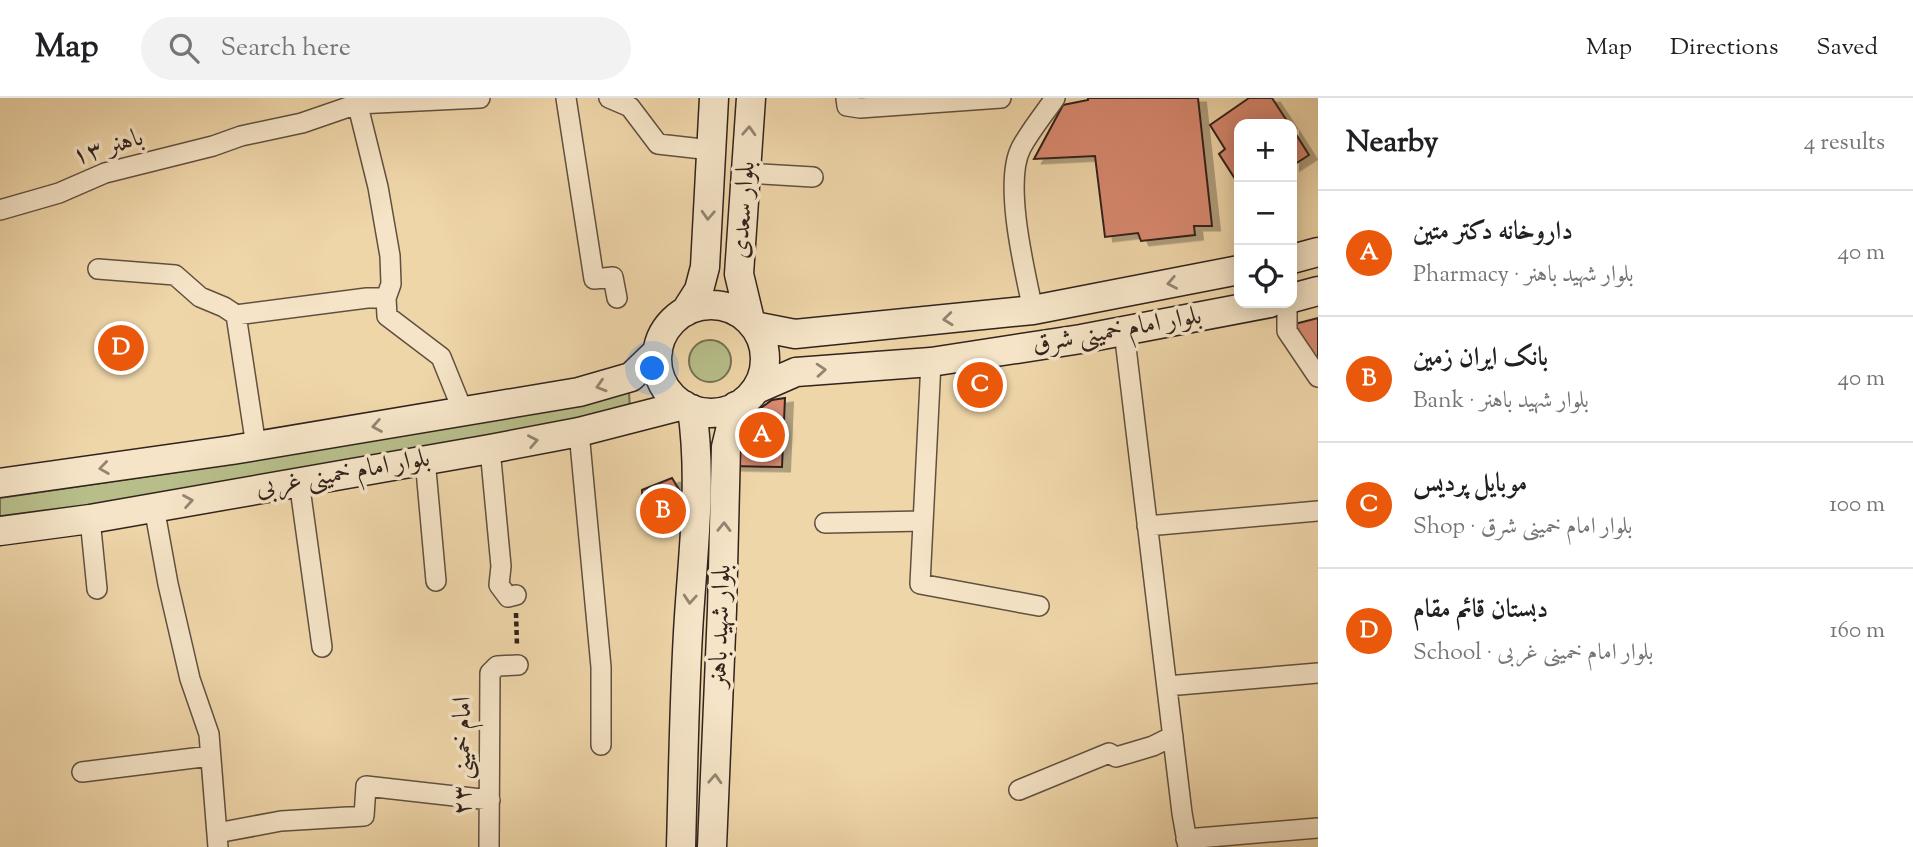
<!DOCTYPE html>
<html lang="en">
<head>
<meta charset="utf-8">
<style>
	body { margin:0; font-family:"Sorts Mill Goudy",Amiri,serif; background:#f2f2f2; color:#202124 }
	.controls { position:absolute; right:21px; top:21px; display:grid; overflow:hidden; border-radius:14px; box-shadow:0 4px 18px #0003 }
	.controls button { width:63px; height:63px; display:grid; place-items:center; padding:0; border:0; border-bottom:2px solid #e0e0e0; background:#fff; color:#202124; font:35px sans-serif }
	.you { position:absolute; left:653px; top:271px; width:24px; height:24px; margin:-18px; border:5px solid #fff; border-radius:50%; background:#1a73e8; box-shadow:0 0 0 10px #1a73e833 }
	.badge { display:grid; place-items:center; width:46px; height:46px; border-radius:50%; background:#ea580c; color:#fff; font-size:23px; font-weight:700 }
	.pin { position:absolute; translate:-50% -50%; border:4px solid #fff; box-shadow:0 2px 7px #0006 }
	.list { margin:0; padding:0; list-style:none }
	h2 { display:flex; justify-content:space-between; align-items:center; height:91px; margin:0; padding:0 28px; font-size:30px }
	h2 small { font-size:23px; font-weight:400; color:#757577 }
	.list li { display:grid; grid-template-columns:46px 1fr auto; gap:21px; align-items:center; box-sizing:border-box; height:126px; padding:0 28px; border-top:2px solid #e0e0e0 }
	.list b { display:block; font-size:26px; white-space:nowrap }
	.list p { margin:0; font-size:23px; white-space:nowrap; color:#757577 }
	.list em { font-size:23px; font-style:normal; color:#757577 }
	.icon { flex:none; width:38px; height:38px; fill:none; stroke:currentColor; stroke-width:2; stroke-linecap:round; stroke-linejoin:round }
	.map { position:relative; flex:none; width:1318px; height:749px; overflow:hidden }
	header { display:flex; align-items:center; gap:42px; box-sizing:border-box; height:98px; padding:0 35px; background:#fff; border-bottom:2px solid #e0e0e0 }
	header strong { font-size:33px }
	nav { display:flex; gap:38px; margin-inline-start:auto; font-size:24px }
	.search { width:490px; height:63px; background:#f2f2f2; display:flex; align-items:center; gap:18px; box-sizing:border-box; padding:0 24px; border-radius:38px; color:#757577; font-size:26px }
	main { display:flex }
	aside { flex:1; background:#fff }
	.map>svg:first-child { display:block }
	.green { fill:#b7be8a; stroke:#747054; stroke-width:2 }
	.building { fill:#d8896f; stroke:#32231d; stroke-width:2; filter:url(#shadow) }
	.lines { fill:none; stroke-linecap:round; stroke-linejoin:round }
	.minor-casing { stroke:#615040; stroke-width:22 }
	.secondary-casing { stroke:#32231d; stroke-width:31 }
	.path { stroke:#32231d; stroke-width:4.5; stroke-dasharray:5 3.5; stroke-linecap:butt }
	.minor { stroke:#f5e4c7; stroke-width:19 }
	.secondary { stroke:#f5e4c7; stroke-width:28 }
	.oneway { stroke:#948472 }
	.labels { text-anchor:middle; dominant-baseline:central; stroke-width:7; stroke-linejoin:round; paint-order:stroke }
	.street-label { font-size:26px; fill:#32231d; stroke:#f5e4c7 }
</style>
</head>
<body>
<header>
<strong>Map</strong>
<div class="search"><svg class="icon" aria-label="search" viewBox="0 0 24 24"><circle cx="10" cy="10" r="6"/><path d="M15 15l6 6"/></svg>Search here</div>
<nav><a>Map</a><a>Directions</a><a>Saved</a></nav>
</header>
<main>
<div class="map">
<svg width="1318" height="749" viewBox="0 0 1318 749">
	<defs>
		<filter id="shadow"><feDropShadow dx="8" dy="4.5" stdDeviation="0" flood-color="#0004"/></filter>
	</defs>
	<rect width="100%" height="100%" fill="#efd6a9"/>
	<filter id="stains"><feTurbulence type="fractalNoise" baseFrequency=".00286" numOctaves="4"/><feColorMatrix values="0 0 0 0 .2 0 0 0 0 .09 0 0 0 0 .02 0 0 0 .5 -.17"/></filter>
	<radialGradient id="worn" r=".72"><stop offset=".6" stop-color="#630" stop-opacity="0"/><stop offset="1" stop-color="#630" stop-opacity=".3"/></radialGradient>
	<path class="green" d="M689 263a21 21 0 1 1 42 0a21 21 0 1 1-42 0Z
		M 629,294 L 630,311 L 229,385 L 0,422 L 0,400 L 224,367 Z"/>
	<path class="building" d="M 1088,0 L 1198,0 L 1212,128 L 1194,128 L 1195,137 L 1141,143 L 1138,135 L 1105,139 L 1095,58 L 1034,61 L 1063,7 L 1088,2 Z
		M 1249,0 L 1272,0 L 1289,26 L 1239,26 L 1239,87 L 1219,56 L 1225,51 L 1210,27 Z
		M 1292,30 L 1309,57 L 1292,68 Z
		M 1318,220 L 1318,260 L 1315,262 L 1295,226 Z
		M 785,300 L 782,369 L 732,368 L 745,327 L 758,312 L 772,302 Z
		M 672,380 L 683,398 L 683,428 L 644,429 L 642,392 Z"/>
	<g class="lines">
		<g class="minor-casing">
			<path id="minor" d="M 356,0 L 378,89 L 390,158 L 391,186 L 386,200 L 387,218 L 441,259 L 460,306 L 460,314
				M 566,0 L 594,181 L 613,179 L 617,200
				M 609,0 L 630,9 L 658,46 L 711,52
				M 846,0 L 847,8 L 860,10 L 1001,0
				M 747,75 L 813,79
				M 0,112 L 59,95 L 105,75 L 213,48 L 241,38 L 302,25 L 357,6 L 480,0
				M 98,171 L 175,177 L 200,199 L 224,209 L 236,217 L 367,200 L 386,200
				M 1287,205 L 1287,233 L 1318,279
				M 1033,212 C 1025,174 1003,85 1021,50 C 1030,33 1044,16 1055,0
				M 236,217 L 256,348
				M 1124,233 L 1182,715 L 1188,749
				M 931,264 L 920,486 L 1039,508
				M 579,334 L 601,569 L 601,647
				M 490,351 L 501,468 L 499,487 L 508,499 L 516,497
				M 425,361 L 436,483
				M 299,383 L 322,549
				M 154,409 L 168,486 L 190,581 L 209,636 L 218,749
				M 90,421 L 97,491
				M 825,425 L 923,423
				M 1147,428 L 1318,413
				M 1167,588 L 1318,575
				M 82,674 L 210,658
				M 1019,692 L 1109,655 L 1116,659 L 1153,648 L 1173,638
				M 217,735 L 281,723 L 364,718 L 366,688 L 490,702
				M 1186,741 L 1318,730
				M 489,749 L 490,575 L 497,568 L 518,567"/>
		</g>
		<g class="secondary-casing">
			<path id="secondary" d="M 1292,161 L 1318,154
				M 1292,200 L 1318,193
				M657 261a54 54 0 1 1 108 0a54 54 0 1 1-108 0Z
				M 685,214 L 699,192 L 705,169 L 714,0
				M 750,222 L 739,176 L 751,0
				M 754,228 L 795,236 L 1033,212 L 1239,172
				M 757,291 L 796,274 L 931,264 L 1081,241 L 1270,205
				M 0,385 L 232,352 L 579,294 L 631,279 L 658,253
				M 0,433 L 90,421 L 490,351 L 579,334 L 684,307
				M 681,749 C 683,678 684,606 688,535 C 692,460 703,386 692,311
				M 712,749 L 722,512 L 726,349 L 736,308"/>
		</g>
		<path class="path" d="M 516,515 L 517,548"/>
		<use href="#minor" class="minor"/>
		<use href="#secondary" class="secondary"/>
	</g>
	<defs><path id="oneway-chevron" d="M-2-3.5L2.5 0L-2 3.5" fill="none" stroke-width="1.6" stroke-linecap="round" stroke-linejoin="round" transform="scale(1.75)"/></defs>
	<g class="oneway">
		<use href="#oneway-chevron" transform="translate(749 33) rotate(-87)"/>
		<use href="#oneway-chevron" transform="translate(708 117) rotate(93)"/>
		<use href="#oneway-chevron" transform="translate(1172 185) rotate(169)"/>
		<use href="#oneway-chevron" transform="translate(948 221) rotate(174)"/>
		<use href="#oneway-chevron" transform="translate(821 272) rotate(-4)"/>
		<use href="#oneway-chevron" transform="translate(601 288) rotate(163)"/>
		<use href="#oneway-chevron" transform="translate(377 328) rotate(170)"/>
		<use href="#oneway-chevron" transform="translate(533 343) rotate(-11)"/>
		<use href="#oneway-chevron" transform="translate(104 370) rotate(172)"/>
		<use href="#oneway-chevron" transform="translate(188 403) rotate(-10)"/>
		<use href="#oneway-chevron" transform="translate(724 429) rotate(-89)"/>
		<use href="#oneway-chevron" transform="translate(690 501) rotate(94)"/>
		<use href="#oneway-chevron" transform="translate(715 681) rotate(-87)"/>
	</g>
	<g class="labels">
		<g class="street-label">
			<text transform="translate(108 50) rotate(-17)">باهنر ۱۳</text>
			<text transform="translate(744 112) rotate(-86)">بلوار سعدی</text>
			<text transform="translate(1117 233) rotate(-10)">بلوار امام خمینی شرق</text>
			<text transform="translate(343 376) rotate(-10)">بلوار امام خمینی غربی</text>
			<text transform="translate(721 528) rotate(-88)">بلوار شهید باهنر</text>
			<text transform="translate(463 658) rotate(-90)">امام خمینی ۲۳</text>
		</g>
	</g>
	<rect width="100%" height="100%" filter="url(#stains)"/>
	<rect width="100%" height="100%" fill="url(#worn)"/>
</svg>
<div class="controls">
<button>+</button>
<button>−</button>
<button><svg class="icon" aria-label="locate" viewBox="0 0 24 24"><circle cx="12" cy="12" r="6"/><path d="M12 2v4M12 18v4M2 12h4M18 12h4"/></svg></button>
</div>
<div class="you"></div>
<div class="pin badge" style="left:762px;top:337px">A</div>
<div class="pin badge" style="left:663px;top:413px">B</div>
<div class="pin badge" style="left:980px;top:287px">C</div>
<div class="pin badge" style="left:121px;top:250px">D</div>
</div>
<aside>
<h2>Nearby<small>4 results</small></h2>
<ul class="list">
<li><span class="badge">A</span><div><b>داروخانه دکتر متین</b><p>Pharmacy · بلوار شهید باهنر</p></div><em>40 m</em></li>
<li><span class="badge">B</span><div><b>بانک ایران زمین</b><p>Bank · بلوار شهید باهنر</p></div><em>40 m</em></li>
<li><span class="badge">C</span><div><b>موبایل پردیس</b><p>Shop · بلوار امام خمینی شرق</p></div><em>100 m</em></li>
<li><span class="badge">D</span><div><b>دبستان قائم مقام</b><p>School · بلوار امام خمینی غربی</p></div><em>160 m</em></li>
</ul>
</aside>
</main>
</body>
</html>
